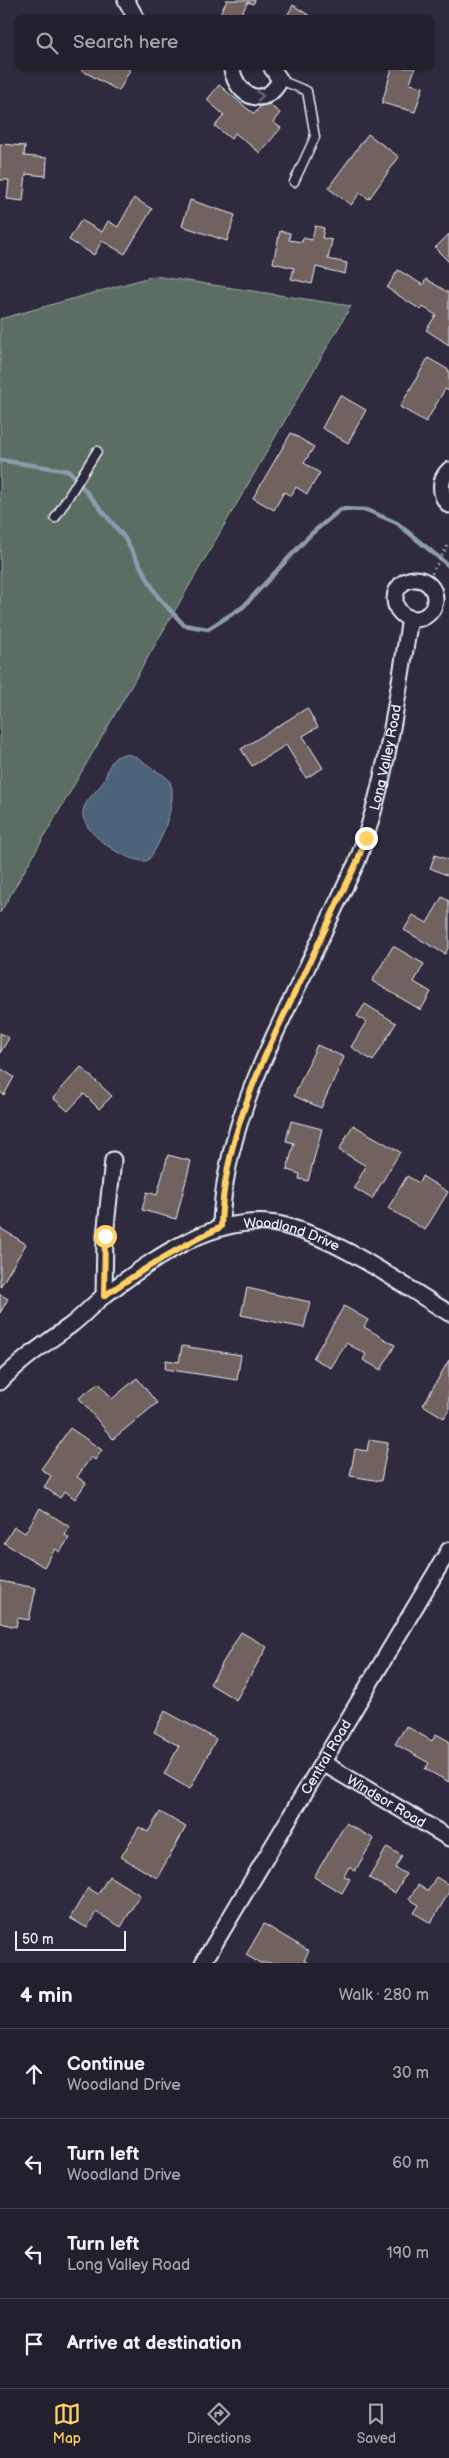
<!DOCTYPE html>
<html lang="en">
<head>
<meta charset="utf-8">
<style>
	body { margin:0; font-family:"Balsamiq Sans",sans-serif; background:#2b2836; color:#f1f3f6 }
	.scale { position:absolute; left:15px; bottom:12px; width:111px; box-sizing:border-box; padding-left:5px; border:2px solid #e8f1f8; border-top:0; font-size:14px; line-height:18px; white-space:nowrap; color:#e8f1f8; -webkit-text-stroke:4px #2f2a3d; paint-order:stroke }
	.stop { position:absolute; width:15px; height:15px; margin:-11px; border:4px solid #ffd166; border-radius:50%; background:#fff }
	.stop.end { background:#ffd166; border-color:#fff; box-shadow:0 1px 5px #0008 }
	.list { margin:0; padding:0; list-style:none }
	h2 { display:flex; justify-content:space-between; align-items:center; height:65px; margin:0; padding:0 20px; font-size:21px }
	h2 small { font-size:16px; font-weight:400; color:#a3a3aa }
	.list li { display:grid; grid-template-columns:32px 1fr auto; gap:15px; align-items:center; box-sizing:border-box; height:90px; padding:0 20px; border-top:1px solid #403e4a }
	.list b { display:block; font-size:19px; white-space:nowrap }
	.list p { margin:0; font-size:16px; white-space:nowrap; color:#a3a3aa }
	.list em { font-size:16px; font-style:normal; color:#a3a3aa }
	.icon { flex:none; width:28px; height:28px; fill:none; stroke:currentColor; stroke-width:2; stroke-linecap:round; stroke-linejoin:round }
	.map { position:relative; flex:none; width:449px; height:1963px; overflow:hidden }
	.search { position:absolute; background:#23202e; box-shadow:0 1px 4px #0004; left:15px; right:15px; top:15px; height:55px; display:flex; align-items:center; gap:12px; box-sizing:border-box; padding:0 18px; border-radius:8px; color:#a3a3aa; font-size:19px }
	.sheet { height:425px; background:#23202e }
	nav { display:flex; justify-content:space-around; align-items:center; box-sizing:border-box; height:70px; border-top:1px solid #403e4a; background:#23202e; font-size:14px; color:#a3a3aa }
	nav a { display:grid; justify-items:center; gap:2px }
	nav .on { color:#ffd166 }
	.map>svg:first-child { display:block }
	.green { fill:#5c6d64; stroke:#a2afae }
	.water { fill:#4e637a; stroke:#8c9cac }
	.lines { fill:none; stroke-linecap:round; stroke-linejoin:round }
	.stream { stroke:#8c9cac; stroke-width:4.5 }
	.building { fill:#72625f; stroke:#e8f1f8 }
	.service-casing { stroke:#e8f1f8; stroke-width:11 }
	.minor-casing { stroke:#e8f1f8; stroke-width:19 }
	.path { stroke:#e8f1f8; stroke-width:2.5; stroke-dasharray:1 4; stroke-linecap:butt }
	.service { stroke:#2f2a3d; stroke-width:8 }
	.minor { stroke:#2f2a3d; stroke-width:15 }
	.oneway { stroke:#70707e }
	.route { stroke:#ffd166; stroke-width:6 }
	.labels { text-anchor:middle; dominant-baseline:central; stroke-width:4; stroke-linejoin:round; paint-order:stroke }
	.street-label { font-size:14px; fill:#e8f1f8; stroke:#2f2a3d }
</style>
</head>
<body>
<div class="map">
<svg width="449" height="1963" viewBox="0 0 449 1963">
	<rect width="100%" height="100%" fill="#2f2a3d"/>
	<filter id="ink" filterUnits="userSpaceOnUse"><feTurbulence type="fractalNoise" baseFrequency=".02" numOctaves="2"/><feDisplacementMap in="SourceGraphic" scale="10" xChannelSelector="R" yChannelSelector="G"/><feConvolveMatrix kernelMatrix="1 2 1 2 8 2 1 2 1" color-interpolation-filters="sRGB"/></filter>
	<g filter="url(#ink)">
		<path class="green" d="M 154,276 L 351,306 L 0,913 L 0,319 Z"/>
		<path class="water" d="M 124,754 C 137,755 142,760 151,768 C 159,773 169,776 171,785 C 177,802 159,850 147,861 C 128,863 86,836 83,816 C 81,802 98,792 104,780 C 107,774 109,764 114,759 C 117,756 120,756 124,754 Z"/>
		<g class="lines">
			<path class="stream" d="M 0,460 L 69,471 L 124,537 L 158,597 L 184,625 L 208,629 L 243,607 L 311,534 L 341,509 L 367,510 L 397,523 L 449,566"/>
		</g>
		<path class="building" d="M 226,0 L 255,0 L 253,4 L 248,2 L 239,18 L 228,18 L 220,13 L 227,1 Z
			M 293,5 L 313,18 L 286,18 Z
			M 82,68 L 125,68 L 130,70 L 119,91 L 81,70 Z
			M 392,68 L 415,68 L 410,84 L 423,87 L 415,112 L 382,103 Z
			M 219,85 L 254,114 L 265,101 L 280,113 L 273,122 L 281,128 L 260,153 L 235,133 L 231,139 L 215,126 L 224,115 L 207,100 Z
			M 368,134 L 399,157 L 369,199 L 360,193 L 351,205 L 328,188 Z
			M 0,144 L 25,146 L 24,156 L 47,158 L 46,176 L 26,174 L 23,201 L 7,199 L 9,180 L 0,180 Z
			M 134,198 L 152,209 L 125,254 L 102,241 L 94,255 L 69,240 L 81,220 L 102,232 L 108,221 L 118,227 Z
			M 190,200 L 235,215 L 227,241 L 182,226 Z
			M 315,226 L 324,228 L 322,238 L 332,240 L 328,259 L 347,263 L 345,274 L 316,267 L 312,284 L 291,279 L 294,268 L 273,263 L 280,231 L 290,233 L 289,240 L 302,242 L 303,238 L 312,240 Z
			M 449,234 L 449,262 L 435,248 Z
			M 398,270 L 423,285 L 426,279 L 449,293 L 449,345 L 426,330 L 436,315 L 423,307 L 421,310 L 387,288 Z
			M 428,358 L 449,370 L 449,391 L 445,389 L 426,422 L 400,407 Z
			M 340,395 L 366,410 L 348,443 L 322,428 Z
			M 291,433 L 314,447 L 304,463 L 320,473 L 307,494 L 296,487 L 291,496 L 284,492 L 274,510 L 253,498 Z
			M 307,708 L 318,727 L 303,736 L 323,768 L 306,778 L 286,745 L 252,766 L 241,749 Z
			M 435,855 L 449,860 L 449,876 L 430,868 Z
			M 442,897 L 449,901 L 449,946 L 445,954 L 404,930 L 413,915 L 427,923 Z
			M 393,946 L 424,964 L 414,982 L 431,992 L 421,1010 L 372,981 Z
			M 365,1004 L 396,1023 L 373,1061 L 351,1047 L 366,1022 L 357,1016 Z
			M 0,1033 L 9,1038 L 0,1053 Z
			M 317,1045 L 344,1057 L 321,1108 L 294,1096 Z
			M 81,1067 L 112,1096 L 99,1109 L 84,1094 L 68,1111 L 53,1098 Z
			M 0,1068 L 14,1077 L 4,1095 L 0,1092 Z
			M 291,1121 L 322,1129 L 308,1181 L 299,1179 L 300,1174 L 287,1170 L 294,1143 L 286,1141 Z
			M 353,1125 L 400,1152 L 372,1199 L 354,1188 L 366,1166 L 339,1150 Z
			M 168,1155 L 191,1161 L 176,1219 L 142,1210 L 147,1192 L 157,1195 Z
			M 407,1176 L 419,1183 L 422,1176 L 448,1192 L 425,1230 L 388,1208 Z
			M 0,1228 L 26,1244 L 0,1287 Z
			M 247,1288 L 310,1302 L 304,1328 L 241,1315 Z
			M 0,1294 L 8,1299 L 0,1313 Z
			M 344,1306 L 368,1320 L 364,1327 L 395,1345 L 381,1370 L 363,1360 L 366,1354 L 346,1343 L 331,1368 L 313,1358 Z
			M 182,1346 L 241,1355 L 237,1380 L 165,1369 L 166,1360 L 179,1362 Z
			M 449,1360 L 449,1410 L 444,1418 L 423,1405 Z
			M 137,1378 L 157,1403 L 113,1439 L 79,1398 L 99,1383 L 112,1399 Z
			M 70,1428 L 102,1450 L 95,1460 L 91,1457 L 77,1477 L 86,1483 L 75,1499 L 65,1491 L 60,1498 L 44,1487 L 51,1476 L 41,1469 Z
			M 369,1440 L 388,1443 L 381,1481 L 350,1476 L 355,1449 L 367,1451 Z
			M 40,1508 L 70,1527 L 65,1535 L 69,1538 L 60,1552 L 55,1549 L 44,1567 L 4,1543 L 14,1527 L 25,1533 Z
			M 0,1581 L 36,1588 L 29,1620 L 18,1618 L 16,1627 L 0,1623 Z
			M 241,1632 L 267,1647 L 236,1700 L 210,1684 Z
			M 165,1711 L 216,1739 L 190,1789 L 164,1774 L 179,1746 L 154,1732 Z
			M 406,1726 L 432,1741 L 436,1734 L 449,1741 L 449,1782 L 425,1769 L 429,1763 L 395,1744 Z
			M 160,1812 L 186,1827 L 157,1878 L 121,1857 L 139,1827 L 148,1832 Z
			M 346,1823 L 374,1839 L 355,1871 L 349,1867 L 344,1876 L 350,1879 L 342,1893 L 314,1877 Z
			M 387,1847 L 402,1856 L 395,1868 L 406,1874 L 395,1893 L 369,1878 Z
			M 109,1876 L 140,1895 L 121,1927 L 96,1912 L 87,1928 L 70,1918 L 88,1888 L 98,1894 Z
			M 436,1877 L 449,1885 L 449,1892 L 431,1923 L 414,1913 L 419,1905 L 409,1899 L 418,1885 L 428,1891 Z
			M 264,1924 L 309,1951 L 304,1960 L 309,1963 L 260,1963 L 246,1955 Z"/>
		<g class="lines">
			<g class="service-casing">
				<path id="service" d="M 280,80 L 307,91 L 315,137 L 294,182
					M 55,518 L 97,451"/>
			</g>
			<g class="minor-casing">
				<g id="minor">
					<path d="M 126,0 L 136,18"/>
					<path d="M 232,70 C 238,98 266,109 280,80 L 272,68"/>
					<path d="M 449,470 C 439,479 439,495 449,505"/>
					<circle cx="415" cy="599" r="20"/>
					<path id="s1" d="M 221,1227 C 223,1139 262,1060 300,982 C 319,942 337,902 357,862 C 386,784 397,700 410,618"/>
					<path d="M 104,1296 L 105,1236 L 113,1160"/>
					<path id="s2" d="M 0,1382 C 21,1360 46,1343 71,1325 C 83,1316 93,1304 105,1295 C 155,1258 220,1209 286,1226 C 345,1242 397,1282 449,1313"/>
					<path id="s3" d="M 323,1763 L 449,1838"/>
					<path id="s4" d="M 203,1963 L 449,1550"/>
				</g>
			</g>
			<path class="path" d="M 427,582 L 449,543"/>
			<use href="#service" class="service"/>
			<use href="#minor" class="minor"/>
		</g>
		<defs><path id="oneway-chevron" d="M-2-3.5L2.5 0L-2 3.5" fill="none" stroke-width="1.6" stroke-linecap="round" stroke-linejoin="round" transform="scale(1.25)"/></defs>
		<use class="oneway" href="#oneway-chevron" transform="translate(260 96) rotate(-4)"/>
	</g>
	<g class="lines" filter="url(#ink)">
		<path class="route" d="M 105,1236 L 104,1296 C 143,1269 178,1247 221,1227 C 223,1140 261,1062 298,986 C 318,945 337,903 357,862 L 366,838"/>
	</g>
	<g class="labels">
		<g class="street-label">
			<text stroke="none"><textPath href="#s1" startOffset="501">Long Valley Road</textPath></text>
			<text stroke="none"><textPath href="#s2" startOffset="344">Woodland Drive</textPath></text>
			<text stroke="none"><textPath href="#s4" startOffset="240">Central Road</textPath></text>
			<text stroke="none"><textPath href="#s3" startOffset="74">Windsor Road</textPath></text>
		</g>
	</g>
</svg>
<div class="scale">50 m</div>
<div class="stop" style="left:105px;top:1236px"></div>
<div class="stop end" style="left:366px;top:838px"></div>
<div class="search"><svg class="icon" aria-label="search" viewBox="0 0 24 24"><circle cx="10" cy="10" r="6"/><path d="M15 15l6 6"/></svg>Search here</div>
</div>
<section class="sheet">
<h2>4 min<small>Walk · 280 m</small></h2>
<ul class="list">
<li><svg class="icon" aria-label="ahead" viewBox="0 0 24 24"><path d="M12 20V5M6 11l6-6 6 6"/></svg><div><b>Continue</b><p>Woodland Drive</p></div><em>30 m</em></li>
<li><svg class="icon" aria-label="left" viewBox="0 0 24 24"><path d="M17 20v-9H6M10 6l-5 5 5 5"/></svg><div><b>Turn left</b><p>Woodland Drive</p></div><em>60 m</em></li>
<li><svg class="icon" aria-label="left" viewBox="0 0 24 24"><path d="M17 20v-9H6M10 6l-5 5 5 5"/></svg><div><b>Turn left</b><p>Long Valley Road</p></div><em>190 m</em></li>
<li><svg class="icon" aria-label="arrive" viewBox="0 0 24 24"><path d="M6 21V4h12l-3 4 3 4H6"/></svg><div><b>Arrive at destination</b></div></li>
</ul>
</section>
<nav>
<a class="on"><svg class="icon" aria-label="map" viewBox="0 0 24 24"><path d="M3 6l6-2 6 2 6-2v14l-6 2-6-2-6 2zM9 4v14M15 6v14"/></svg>Map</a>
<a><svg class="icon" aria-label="directions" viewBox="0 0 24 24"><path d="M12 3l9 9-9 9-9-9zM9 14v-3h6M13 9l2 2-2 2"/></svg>Directions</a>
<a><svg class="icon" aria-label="saved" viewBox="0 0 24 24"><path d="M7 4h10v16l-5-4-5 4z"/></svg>Saved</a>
</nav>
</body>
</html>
